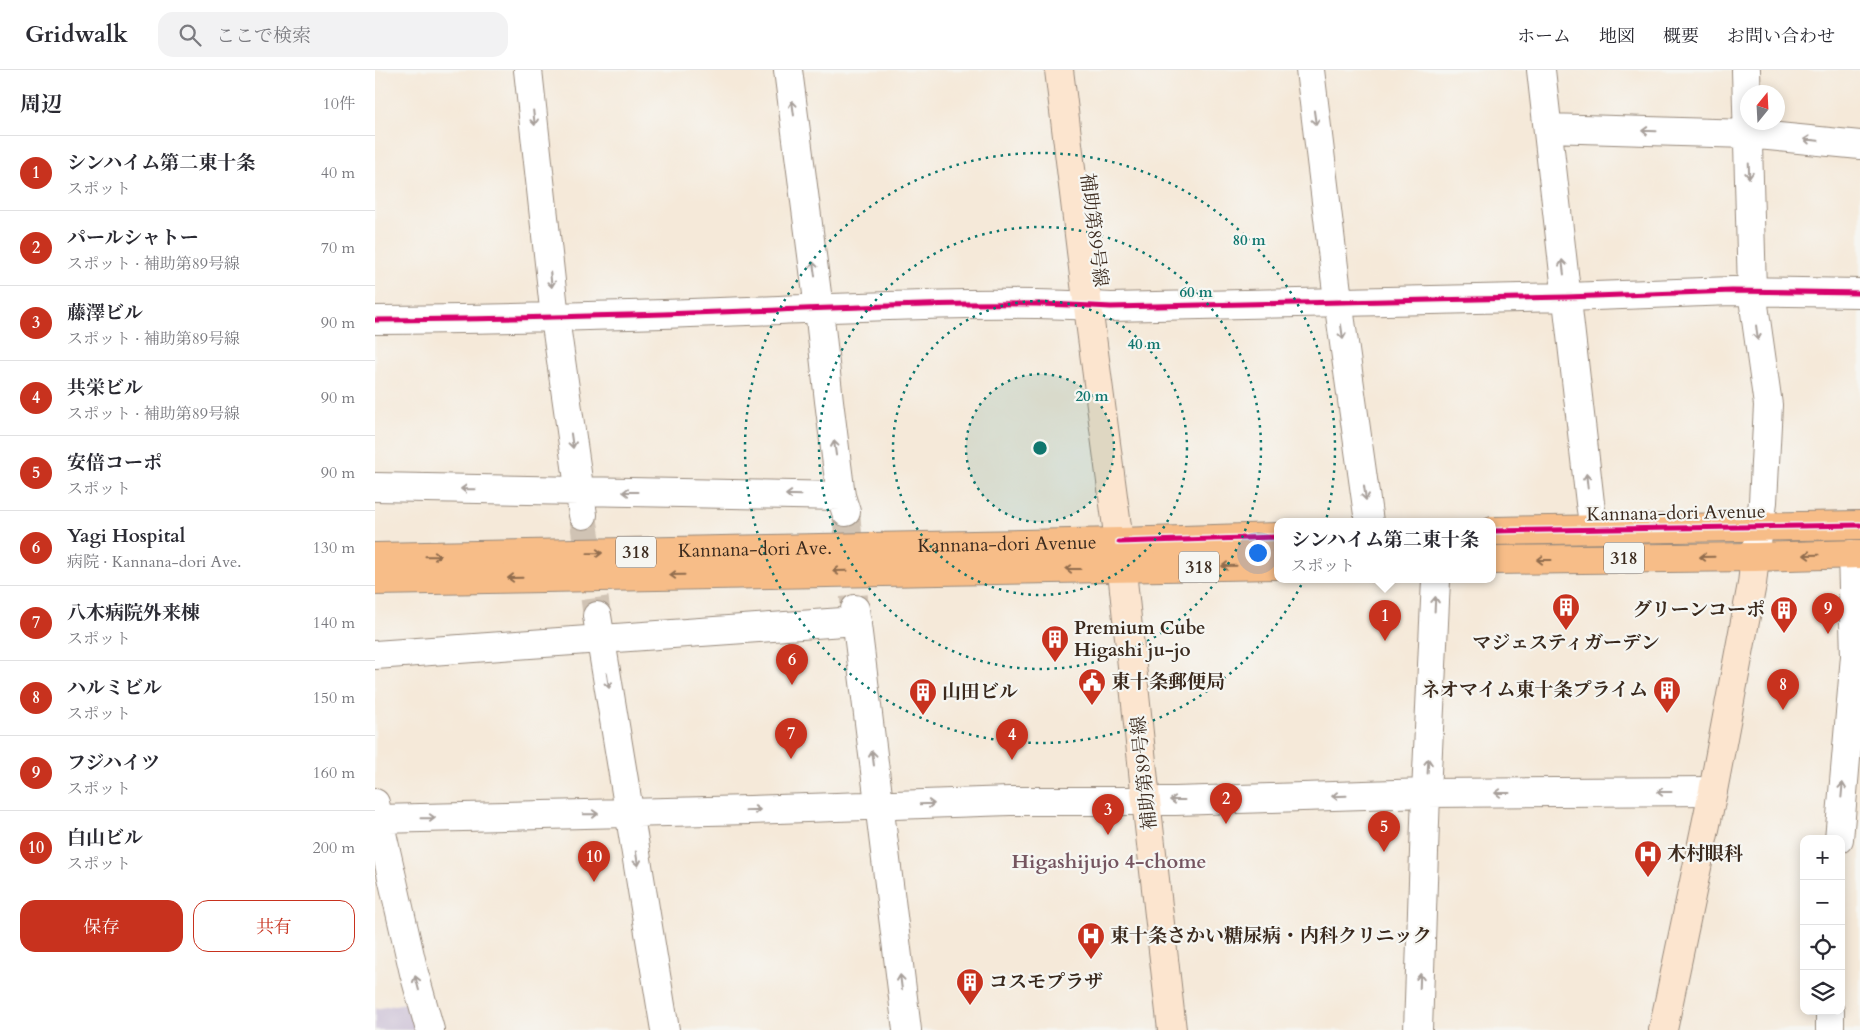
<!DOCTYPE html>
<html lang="ja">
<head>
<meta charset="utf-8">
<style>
	body { margin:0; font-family:Cardo,"Noto Serif JP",serif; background:#f2f2f3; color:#2b2b33 }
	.controls { position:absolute; right:15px; bottom:15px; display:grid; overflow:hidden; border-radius:10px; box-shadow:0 2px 12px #0003 }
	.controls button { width:45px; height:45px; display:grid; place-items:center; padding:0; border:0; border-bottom:1px solid #e1e1e2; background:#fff; color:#2b2b33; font:25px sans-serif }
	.compass { position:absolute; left:1365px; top:15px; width:45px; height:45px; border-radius:50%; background:#fff; box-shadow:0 2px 12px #0003; rotate:18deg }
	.you { position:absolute; left:882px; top:482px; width:18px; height:18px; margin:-12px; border:4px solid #fff; border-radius:50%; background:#1a73e8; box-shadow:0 0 0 8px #1a73e833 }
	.badge { display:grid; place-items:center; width:32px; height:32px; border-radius:50%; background:#c8321e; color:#fff; font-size:16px; font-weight:700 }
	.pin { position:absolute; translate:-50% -41px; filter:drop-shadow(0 1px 2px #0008) }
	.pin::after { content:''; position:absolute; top:26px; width:18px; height:15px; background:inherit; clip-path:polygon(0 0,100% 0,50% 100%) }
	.popup { position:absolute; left:899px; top:448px; width:222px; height:65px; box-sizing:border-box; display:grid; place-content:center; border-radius:10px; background:#fff; filter:drop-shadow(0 1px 4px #0005); font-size:16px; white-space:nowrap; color:#7c7c81 }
	.popup b { font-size:19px; color:#2b2b33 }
	.popup::after { content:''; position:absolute; left:50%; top:100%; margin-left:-10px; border:10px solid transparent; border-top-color:#fff }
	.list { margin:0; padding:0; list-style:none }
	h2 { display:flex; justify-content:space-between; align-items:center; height:65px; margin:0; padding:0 20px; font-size:21px }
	h2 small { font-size:16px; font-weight:400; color:#7c7c81 }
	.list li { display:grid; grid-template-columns:32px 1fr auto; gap:15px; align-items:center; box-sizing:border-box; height:75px; padding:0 20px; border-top:1px solid #e1e1e2 }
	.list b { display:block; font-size:19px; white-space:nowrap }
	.list p { margin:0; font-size:16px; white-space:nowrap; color:#7c7c81 }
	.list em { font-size:16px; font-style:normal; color:#7c7c81 }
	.actions { display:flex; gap:10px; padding:15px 20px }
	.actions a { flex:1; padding:11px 0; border:1px solid #c8321e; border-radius:15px; text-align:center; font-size:18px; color:#c8321e }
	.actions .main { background:#c8321e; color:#fff }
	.icon { flex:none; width:28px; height:28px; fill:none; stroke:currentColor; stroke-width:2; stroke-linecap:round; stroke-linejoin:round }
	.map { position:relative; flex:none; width:1485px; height:960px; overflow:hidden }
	header { display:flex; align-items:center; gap:30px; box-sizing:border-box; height:70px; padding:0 25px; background:#fff; border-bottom:1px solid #e1e1e2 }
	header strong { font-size:24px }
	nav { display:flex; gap:28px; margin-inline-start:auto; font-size:18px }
	.search { width:350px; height:45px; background:#f2f2f3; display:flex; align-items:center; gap:12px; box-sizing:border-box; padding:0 18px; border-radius:15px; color:#7c7c81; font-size:19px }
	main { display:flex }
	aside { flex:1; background:#fff }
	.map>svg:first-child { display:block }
	.industrial { fill:#cbbfd5 }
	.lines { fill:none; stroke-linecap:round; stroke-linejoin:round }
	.street-tunnel { stroke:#d0c3b4; stroke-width:28; stroke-dasharray:28 14; stroke-linecap:butt }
	.street-casing { stroke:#988a7c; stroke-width:30 }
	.secondary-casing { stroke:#988a7c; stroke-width:30 }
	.primary-casing { stroke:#988a7c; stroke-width:30 }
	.street { stroke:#fff; stroke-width:28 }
	.secondary { stroke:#fce5cf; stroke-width:28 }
	.primary { stroke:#f7bd88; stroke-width:28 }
	.cycleway-casing { stroke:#f6f6f2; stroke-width:8 }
	.cycleway { stroke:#d6006c; stroke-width:5 }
	.oneway { stroke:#a79f9a }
	.oneway2 { stroke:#906c4e }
	.ring { fill:none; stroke:#0f766e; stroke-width:2.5; stroke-dasharray:2.5 5 }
	.labels { text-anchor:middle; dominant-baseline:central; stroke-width:4.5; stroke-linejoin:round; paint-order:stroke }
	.shield { fill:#f6f6f2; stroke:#73675e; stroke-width:1 }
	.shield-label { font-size:18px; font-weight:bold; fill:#3b2a1e }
	.street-label { font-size:19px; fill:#3b2a1e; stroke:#f6f6f2 }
	.poi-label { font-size:19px; font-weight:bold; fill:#3b2a1e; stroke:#f6f6f2; text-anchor:start }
	.neighbourhood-label { font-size:20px; font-weight:bold; fill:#755560; stroke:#f6f6f2 }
	.centre { fill:#0f766e; stroke:#f6f6f2; stroke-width:2.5 }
	.ring-label { font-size:15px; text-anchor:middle; font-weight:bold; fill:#0f766e; stroke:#f6f6f2; stroke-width:4.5; stroke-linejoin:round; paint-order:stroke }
</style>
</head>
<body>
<header>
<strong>Gridwalk</strong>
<div class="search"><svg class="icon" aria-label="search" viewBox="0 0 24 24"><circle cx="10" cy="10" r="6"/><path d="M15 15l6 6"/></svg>ここで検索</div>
<nav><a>ホーム</a><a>地図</a><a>概要</a><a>お問い合わせ</a></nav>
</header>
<main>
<aside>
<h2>周辺<small>10件</small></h2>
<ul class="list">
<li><span class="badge">1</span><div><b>シンハイム第二東十条</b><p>スポット</p></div><em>40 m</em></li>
<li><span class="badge">2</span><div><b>パールシャトー</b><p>スポット · 補助第89号線</p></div><em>70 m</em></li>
<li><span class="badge">3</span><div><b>藤澤ビル</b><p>スポット · 補助第89号線</p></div><em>90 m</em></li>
<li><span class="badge">4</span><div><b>共栄ビル</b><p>スポット · 補助第89号線</p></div><em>90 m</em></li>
<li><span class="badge">5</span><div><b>安倍コーポ</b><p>スポット</p></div><em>90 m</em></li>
<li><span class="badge">6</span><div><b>Yagi Hospital</b><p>病院 · Kannana-dori Ave.</p></div><em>130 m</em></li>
<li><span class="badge">7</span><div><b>八木病院外来棟</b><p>スポット</p></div><em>140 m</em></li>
<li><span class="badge">8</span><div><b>ハルミビル</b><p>スポット</p></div><em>150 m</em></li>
<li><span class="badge">9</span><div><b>フジハイツ</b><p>スポット</p></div><em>160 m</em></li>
<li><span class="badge">10</span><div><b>白山ビル</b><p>スポット</p></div><em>200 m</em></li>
</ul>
<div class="actions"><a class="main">保存</a><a>共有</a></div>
</aside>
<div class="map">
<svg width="1485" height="960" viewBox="0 0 1485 960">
	<rect width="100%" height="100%" fill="#f6f6f2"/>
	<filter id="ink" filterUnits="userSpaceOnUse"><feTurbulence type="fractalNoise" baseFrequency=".02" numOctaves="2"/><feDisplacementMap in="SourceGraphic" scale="10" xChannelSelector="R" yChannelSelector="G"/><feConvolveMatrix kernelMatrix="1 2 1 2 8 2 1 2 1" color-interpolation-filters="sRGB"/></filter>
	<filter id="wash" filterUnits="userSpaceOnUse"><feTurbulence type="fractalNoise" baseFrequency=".0096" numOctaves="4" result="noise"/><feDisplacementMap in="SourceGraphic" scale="20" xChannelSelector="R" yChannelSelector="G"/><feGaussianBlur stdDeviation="1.12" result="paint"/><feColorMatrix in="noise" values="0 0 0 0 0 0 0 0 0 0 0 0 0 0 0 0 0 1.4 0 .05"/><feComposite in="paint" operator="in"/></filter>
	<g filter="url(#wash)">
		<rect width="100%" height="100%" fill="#f5e9d9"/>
		<path class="industrial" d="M 36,932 L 43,960 L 0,960 L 0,939 Z"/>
	</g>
	<g filter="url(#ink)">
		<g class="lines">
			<path class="street-tunnel" d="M 471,442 L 480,539
				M 208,445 L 222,546"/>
			<g class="street-casing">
				<path id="street" d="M 153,0 L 180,248 L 208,445
					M 413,0 L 444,239 L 454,331 L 466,426 L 471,442
					M 935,0 L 963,230 L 994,452
					M 1166,0 L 1215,433 L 1219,459
					M 1371,0 L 1377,221 L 1393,335 L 1388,432 L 1380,487
					M 1173,58 L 1372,64 L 1485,75
					M 0,250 C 135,249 269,245 404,240 C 515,236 626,230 736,237 L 1192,227 L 1357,221 L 1485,223
					M 0,417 L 466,426
					M 480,539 L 532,960
					M 222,546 L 290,960
					M 0,585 L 482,551
					M 0,733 L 39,903 L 55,960
					M 4,749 L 375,740 L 635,731 L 800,731 L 1051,723 L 1338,721
					M 1464,769 L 1480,586 L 1477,484
					M 1043,960 L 1051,723 L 1061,510
					M 1455,960 L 1455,941"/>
			</g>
			<g class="secondary-casing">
				<path id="secondary" d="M 684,0 L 710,214 L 744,472 L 771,730 L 797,960
					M 1288,960 L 1338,721 L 1377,514 L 1380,487"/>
			</g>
			<g class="primary-casing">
				<g id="primary">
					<path d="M 1118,461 L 1485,455"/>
					<path id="s1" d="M 0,487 L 744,472 L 902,467"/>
					<path d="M 1118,490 L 1380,487 L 1485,484"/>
					<path d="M 0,511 L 902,495"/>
				</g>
			</g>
			<use href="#street" class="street"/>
			<use href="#secondary" class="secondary"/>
			<use href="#primary" class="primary"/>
			<g class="cycleway-casing">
				<path id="cycleway" d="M 0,250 C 135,249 269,245 404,240 C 515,236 626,230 736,237 L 1192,227 L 1357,221 L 1485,223
					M 1118,461 L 1485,455
					M 744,472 L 902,467"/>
			</g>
			<use href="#cycleway" class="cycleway"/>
		</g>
		<defs><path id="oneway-shaft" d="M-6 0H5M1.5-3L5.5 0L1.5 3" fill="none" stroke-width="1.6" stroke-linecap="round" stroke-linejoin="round" transform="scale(1.25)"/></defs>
		<g class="oneway">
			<use href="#oneway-shaft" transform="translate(418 38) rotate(-97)"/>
			<use href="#oneway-shaft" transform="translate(159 48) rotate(84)"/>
			<use href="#oneway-shaft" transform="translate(940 48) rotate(82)"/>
			<use href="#oneway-shaft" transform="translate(1274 61) rotate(-178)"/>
			<use href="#oneway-shaft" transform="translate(1436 70) rotate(-174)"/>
			<use href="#oneway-shaft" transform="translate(1374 101) rotate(88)"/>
			<use href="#oneway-shaft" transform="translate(1188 197) rotate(-97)"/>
			<use href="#oneway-shaft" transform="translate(439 199) rotate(-98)"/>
			<use href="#oneway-shaft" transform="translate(176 210) rotate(84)"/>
			<use href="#oneway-shaft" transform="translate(967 262) rotate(82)"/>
			<use href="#oneway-shaft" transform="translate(1382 263) rotate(83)"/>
			<use href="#oneway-shaft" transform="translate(197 371) rotate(82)"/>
			<use href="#oneway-shaft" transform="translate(460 378) rotate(-98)"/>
			<use href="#oneway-shaft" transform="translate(1212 411) rotate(-96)"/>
			<use href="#oneway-shaft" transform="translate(93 419) rotate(-179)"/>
			<use href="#oneway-shaft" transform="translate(255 422) rotate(-180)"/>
			<use href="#oneway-shaft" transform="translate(990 423) rotate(82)"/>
			<use href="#oneway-shaft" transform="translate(418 425) rotate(-178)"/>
			<use href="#oneway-shaft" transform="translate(1060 534) rotate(-87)"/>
			<use href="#oneway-shaft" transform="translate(233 611) rotate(81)"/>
			<use href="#oneway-shaft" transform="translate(498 688) rotate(-97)"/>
			<use href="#oneway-shaft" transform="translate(1053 696) rotate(-87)"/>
			<use href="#oneway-shaft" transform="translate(1467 720) rotate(-85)"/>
			<use href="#oneway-shaft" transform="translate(1289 722) rotate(180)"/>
			<use href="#oneway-shaft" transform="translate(1127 723) rotate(180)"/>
			<use href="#oneway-shaft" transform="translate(964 726) rotate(178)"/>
			<use href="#oneway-shaft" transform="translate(802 730) rotate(180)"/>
			<use href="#oneway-shaft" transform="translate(552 734) rotate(-2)"/>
			<use href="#oneway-shaft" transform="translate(378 740) rotate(-2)"/>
			<use href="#oneway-shaft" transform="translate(216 744) rotate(-1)"/>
			<use href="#oneway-shaft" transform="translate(53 748) rotate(-1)"/>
			<use href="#oneway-shaft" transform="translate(262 789) rotate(81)"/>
			<use href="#oneway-shaft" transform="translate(1045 911) rotate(-88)"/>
			<use href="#oneway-shaft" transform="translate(526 912) rotate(-97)"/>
			<use href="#oneway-shaft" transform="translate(42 913) rotate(-105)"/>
		</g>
		<g class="oneway2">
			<use href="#oneway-shaft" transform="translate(220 483) rotate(-1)"/>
			<use href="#oneway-shaft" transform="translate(1436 485) rotate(179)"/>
			<use href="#oneway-shaft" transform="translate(58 486) rotate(-1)"/>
			<use href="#oneway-shaft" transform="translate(1332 487) rotate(179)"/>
			<use href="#oneway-shaft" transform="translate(1169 490) rotate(180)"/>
			<use href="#oneway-shaft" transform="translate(854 496) rotate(179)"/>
			<use href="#oneway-shaft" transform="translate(698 499) rotate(180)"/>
			<use href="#oneway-shaft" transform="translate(465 501) rotate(179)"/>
			<use href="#oneway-shaft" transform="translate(302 505) rotate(179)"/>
			<use href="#oneway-shaft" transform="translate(140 508) rotate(179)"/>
		</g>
	</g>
	<circle cx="665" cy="378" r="74" fill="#0f766e" fill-opacity=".12"/>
	<g class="ring">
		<circle cx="665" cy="378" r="74"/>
		<circle cx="665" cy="378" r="147"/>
		<circle cx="665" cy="378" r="221"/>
		<circle cx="665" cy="378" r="295"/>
	</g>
	<defs>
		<g id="building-pin" transform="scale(1.4375)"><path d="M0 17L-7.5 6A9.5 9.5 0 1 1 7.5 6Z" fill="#c8321e" stroke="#f6f6f2"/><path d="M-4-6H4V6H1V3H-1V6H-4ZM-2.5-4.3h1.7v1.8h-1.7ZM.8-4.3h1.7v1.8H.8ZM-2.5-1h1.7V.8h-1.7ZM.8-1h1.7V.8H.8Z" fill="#fff"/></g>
		<g id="civic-pin" transform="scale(1.4375)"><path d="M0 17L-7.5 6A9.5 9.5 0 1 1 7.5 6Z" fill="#c8321e" stroke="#f6f6f2"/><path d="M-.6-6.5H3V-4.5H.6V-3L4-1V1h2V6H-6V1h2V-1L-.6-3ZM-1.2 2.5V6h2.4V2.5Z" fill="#fff"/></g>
		<g id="hospital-pin" transform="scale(1.4375)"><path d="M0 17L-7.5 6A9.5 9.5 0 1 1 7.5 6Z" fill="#c8321e" stroke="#f6f6f2"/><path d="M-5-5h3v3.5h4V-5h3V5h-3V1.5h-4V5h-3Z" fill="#fff"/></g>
	</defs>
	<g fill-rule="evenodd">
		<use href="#building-pin" x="1191" y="537"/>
		<use href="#building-pin" x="1409" y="540"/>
		<use href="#building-pin" x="680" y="569"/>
		<use href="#civic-pin" x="717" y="612"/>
		<use href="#building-pin" x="1292" y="620"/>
		<use href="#building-pin" x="548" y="622"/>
		<use href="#hospital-pin" x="1273" y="784"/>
		<use href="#hospital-pin" x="716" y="866"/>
		<use href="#building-pin" x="595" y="912"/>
	</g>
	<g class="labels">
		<g class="shield">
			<rect x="241" y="466.5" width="40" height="31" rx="4"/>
			<rect x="1229" y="472.5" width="40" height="31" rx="4"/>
			<rect x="804" y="481.5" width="40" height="31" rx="4"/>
		</g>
		<g class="shield-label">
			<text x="261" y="482">318</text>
			<text x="1249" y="488">318</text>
			<text x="824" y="497">318</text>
		</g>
		<g class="street-label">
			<text transform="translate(719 160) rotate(83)">補助第89号線</text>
			<text transform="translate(1301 443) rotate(-1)">Kannana-dori Avenue</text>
			<text stroke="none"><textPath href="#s1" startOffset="632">Kannana-dori Avenue</textPath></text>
			<text stroke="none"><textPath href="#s1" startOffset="380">Kannana-dori Ave.</textPath></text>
			<text transform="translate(769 703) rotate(-96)">補助第89号線</text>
		</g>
		<g class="poi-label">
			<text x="1390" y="540" text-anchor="end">グリーンコーポ</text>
			<text x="699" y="558">Premium Cube<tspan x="699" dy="22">Higashi ju-jo</tspan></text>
			<text x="1191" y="573" text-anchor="middle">マジェスティガーデン</text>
			<text x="736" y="612">東十条郵便局</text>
			<text x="1273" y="620" text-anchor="end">ネオマイム東十条プライム</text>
			<text x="567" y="622">山田ビル</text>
			<text x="1292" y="784">木村眼科</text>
			<text x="735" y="866">東十条さかい糖尿病・内科クリニック</text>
			<text x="614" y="912">コスモプラザ</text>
		</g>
		<g class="neighbourhood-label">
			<text x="734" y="791">Higashijujo 4-chome</text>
		</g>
	</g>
	<circle cx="665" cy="378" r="8" class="centre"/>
	<g class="ring-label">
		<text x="874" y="175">80 m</text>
		<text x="821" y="227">60 m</text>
		<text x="769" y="279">40 m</text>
		<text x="717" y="331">20 m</text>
	</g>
</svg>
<div class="controls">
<button>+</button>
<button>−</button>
<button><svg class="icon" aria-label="locate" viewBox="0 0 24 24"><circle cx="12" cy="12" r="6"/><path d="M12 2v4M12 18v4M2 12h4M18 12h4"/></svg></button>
<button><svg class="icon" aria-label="layers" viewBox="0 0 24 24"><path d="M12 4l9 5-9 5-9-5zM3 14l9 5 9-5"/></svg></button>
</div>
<svg class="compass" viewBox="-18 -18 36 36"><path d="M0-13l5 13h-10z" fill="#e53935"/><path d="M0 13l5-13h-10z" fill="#7c7c81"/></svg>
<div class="you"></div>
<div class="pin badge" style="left:1010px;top:571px">1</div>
<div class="popup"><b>シンハイム第二東十条</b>スポット</div>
<div class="pin badge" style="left:851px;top:754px">2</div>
<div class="pin badge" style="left:733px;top:765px">3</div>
<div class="pin badge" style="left:637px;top:690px">4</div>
<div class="pin badge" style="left:1009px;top:782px">5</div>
<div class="pin badge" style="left:417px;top:615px">6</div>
<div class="pin badge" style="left:416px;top:689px">7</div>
<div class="pin badge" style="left:1408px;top:640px">8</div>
<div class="pin badge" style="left:1453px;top:564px">9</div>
<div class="pin badge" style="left:219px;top:812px">10</div>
</div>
</main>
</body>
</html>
